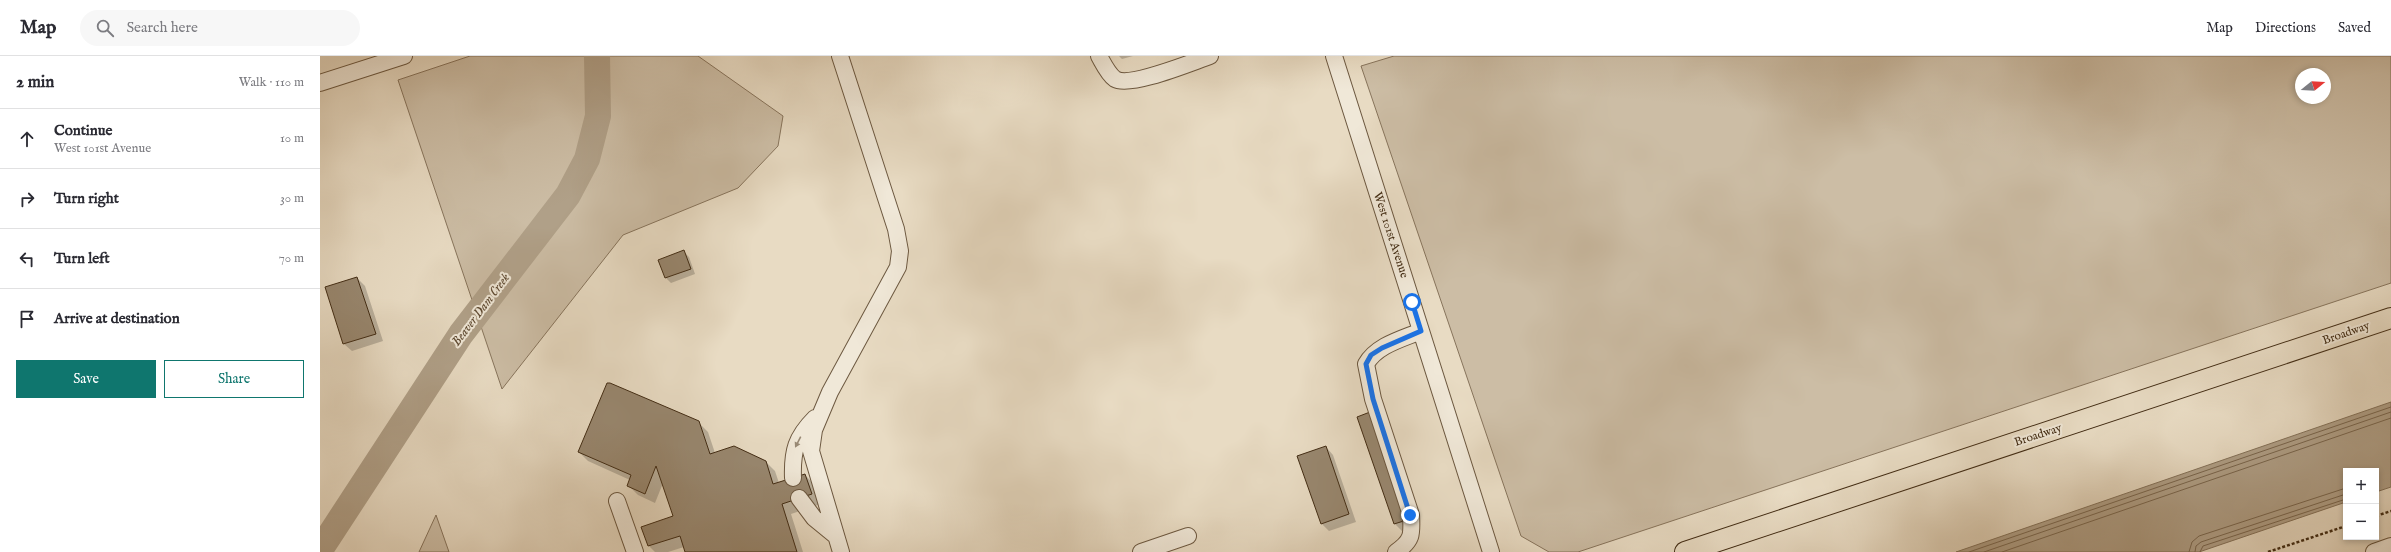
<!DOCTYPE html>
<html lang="en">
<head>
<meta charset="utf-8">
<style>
	body { margin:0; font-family:"IM FELL English",serif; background:#f7f7f7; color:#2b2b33 }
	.controls { position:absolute; right:12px; bottom:12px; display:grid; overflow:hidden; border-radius:0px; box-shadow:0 2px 6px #0003 }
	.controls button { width:36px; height:36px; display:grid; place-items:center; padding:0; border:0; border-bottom:1px solid #e1e1e2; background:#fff; color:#2b2b33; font:20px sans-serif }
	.compass { position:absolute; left:1975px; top:12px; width:36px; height:36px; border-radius:50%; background:#fff; box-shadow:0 2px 6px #0003; rotate:72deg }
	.stop { position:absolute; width:12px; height:12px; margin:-9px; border:3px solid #1a73e8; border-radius:50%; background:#fff }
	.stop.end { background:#1a73e8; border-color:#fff; box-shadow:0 1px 4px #0008 }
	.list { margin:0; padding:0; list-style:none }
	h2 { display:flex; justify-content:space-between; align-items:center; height:52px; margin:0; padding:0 16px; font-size:17px }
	h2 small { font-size:13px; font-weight:400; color:#7c7c81 }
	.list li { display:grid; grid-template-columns:26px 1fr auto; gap:12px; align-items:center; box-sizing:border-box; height:60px; padding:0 16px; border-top:1px solid #e1e1e2 }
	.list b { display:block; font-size:15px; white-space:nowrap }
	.list p { margin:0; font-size:13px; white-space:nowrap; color:#7c7c81 }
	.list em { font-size:13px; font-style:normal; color:#7c7c81 }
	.actions { display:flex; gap:8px; padding:12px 16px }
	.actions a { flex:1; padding:9px 0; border:1px solid #0f766e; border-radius:0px; text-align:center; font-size:14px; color:#0f766e }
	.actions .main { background:#0f766e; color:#fff }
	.icon { flex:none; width:22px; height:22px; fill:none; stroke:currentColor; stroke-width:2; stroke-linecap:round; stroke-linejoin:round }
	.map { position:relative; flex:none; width:2071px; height:496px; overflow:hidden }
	header { display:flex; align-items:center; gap:24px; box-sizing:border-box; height:56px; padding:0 20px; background:#fff; border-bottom:1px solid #e1e1e2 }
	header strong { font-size:19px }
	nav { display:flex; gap:22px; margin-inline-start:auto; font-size:14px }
	.search { width:280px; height:36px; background:#f7f7f7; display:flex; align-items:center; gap:10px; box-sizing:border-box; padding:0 14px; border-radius:22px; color:#7c7c81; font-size:15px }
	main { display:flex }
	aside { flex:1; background:#fff }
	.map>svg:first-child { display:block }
	.green { fill:#ccbda5; stroke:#87745c; fill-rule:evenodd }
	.water { fill:#b0a088; stroke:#84725a }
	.shadow { fill:#0003 }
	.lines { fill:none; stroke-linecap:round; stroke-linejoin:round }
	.shore { stroke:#79664e; stroke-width:1 }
	.river { stroke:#b0a088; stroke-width:26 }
	.building { fill:#98876f; stroke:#422c14 }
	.minor-casing { stroke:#6c5840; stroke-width:18 }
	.major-casing { stroke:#422c14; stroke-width:22 }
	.path { stroke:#422c14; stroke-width:2.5; stroke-dasharray:3 2; stroke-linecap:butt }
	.minor { stroke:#f0e8d8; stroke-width:16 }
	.major { stroke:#e8dbc3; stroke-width:20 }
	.oneway { fill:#998a76 }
	.route { stroke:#1a73e8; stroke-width:5 }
	.labels { text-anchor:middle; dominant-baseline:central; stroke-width:4; stroke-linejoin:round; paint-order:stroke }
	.street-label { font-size:12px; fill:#422c14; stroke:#f0e8d8 }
	.water-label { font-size:13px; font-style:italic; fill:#5e4931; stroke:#f0e8d8 }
</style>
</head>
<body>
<header>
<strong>Map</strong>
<div class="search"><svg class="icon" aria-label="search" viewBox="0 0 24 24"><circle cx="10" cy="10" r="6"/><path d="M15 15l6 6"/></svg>Search here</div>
<nav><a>Map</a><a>Directions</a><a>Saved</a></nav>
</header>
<main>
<aside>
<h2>2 min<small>Walk · 110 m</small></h2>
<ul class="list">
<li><svg class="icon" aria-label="ahead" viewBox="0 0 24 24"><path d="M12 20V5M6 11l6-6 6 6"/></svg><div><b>Continue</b><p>West 101st Avenue</p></div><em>10 m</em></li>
<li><svg class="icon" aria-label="right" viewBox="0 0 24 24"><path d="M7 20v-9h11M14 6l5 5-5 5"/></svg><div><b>Turn right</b></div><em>30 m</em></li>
<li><svg class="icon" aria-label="left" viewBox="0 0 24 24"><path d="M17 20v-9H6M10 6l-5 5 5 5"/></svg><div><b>Turn left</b></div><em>70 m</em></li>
<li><svg class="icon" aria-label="arrive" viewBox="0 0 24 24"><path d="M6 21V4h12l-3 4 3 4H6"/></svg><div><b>Arrive at destination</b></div></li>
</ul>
<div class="actions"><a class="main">Save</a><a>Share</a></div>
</aside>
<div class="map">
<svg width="2071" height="496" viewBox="0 0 2071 496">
	<rect width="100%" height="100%" fill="#e8dbc3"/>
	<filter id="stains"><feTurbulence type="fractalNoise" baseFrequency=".005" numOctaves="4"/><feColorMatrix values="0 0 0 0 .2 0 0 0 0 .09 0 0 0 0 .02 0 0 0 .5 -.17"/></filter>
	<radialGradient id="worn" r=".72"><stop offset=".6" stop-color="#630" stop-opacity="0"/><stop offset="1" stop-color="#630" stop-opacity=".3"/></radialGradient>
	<path class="green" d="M 150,0 L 378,0 L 463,60 L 458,90 L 418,132 L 303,179 L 182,333 L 78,24 Z
		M 1074,0 L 2071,0 L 2071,227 L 1258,496 L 1229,496 L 1201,480 L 1041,10 ZM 1981,18 L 2005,18 L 2005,42 L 1981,42 Z
		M 116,459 L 129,496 L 99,496 Z"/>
	<path class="water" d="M 2071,346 L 2071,431 L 2056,436 L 2056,415 L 2026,415 L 2026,446 L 1879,496 L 1636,496 Z"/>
	<path class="shadow" d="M 799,0 L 813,0 L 802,3 Z
		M 364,196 L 369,201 L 375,218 L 351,227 L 346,222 L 340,204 Z
		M 37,222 L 45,230 L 63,285 L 32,295 L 24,288 L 6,232 Z
		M 1039,361 L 1094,471 L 1082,475 L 1075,468 Z
		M 378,366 L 388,376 L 395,397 L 445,405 L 455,415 L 459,427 L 485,419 L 495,429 L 501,448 L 471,458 L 483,496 L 366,496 L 364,491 L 348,496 L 335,496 L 329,490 L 354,461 L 343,427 L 335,447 L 318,439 L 308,429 L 310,424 L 268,405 L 259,396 Z
		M 1006,391 L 1013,399 L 1036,466 L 1009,475 L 1002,468 Z"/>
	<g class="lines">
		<path class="shore" d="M 1649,496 L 2071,351
			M 1664,496 L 2071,356
			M 1682,496 L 2071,362
			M 1869,496 L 1872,486 L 1879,480 L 2026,432
			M 1875,496 L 1876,490 L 1881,486 L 2026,438
			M 1880,496 L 1883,490 L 2026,443"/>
		<path class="river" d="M 0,494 L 141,278 L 248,139 L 267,103 L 278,60 L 277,0"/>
	</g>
	<path class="building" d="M 364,194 L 371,213 L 345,222 L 338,204 Z
		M 37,221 L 56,278 L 23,288 L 5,231 Z
		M 287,327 L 290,327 L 379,365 L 390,398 L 414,390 L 446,405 L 453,428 L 485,418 L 492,438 L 462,448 L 477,496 L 365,496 L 360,480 L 328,490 L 321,471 L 353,460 L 336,410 L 325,438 L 307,430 L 311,419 L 258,396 Z
		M 1050,356 L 1087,464 L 1074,468 L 1037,361 Z
		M 1006,390 L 1029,458 L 1001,468 L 977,400 Z"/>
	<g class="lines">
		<g class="minor-casing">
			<path id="minor" d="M 520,0 L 576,173 L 580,195 L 578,211 L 510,336 L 494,374 L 491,395 L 521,496
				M 779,0 C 783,7 788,18 795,23 C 810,32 872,6 890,0
				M 1014,0 L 1171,496
				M 0,27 L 84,0
				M 473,422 C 472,395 476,381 495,362
				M 479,442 L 494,462 L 516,480
				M 297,445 L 315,496
				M 821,496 L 868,480
				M 1076,496 C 1093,484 1092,478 1091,459 L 1053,343 L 1046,308 C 1057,289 1082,283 1101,275
				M 2054,496 L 2071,490"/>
		</g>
		<g class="major-casing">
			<path id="major" d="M 1365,496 L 2071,262"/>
		</g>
		<path class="path" d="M 2056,460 L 2071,455
			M 1948,496 L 2026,470"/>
		<use href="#minor" class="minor"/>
		<use href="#major" class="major"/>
	</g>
	<defs><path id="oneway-solid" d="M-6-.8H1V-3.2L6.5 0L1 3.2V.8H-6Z"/></defs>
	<use class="oneway" href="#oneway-solid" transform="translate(478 386) rotate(117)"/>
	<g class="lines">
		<path class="route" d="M 1090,459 L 1053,343 L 1046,308 L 1051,299 L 1062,292 L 1101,275 L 1092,246"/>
	</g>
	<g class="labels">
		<g class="street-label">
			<text transform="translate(1071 179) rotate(72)">West 101st Avenue</text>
			<text transform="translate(2026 277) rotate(-19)">Broadway</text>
			<text transform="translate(1718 379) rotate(-18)">Broadway</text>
		</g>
		<g class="water-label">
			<text transform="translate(161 254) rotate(-53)">Beaver Dam Creek</text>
		</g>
	</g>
	<rect width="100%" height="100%" filter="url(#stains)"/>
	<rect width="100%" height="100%" fill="url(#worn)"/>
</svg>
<div class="controls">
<button>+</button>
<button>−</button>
</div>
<svg class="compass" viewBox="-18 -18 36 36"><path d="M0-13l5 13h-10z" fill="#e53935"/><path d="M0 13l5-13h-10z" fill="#7c7c81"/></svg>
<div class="stop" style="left:1092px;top:246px"></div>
<div class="stop end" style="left:1090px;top:459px"></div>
</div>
</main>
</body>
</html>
